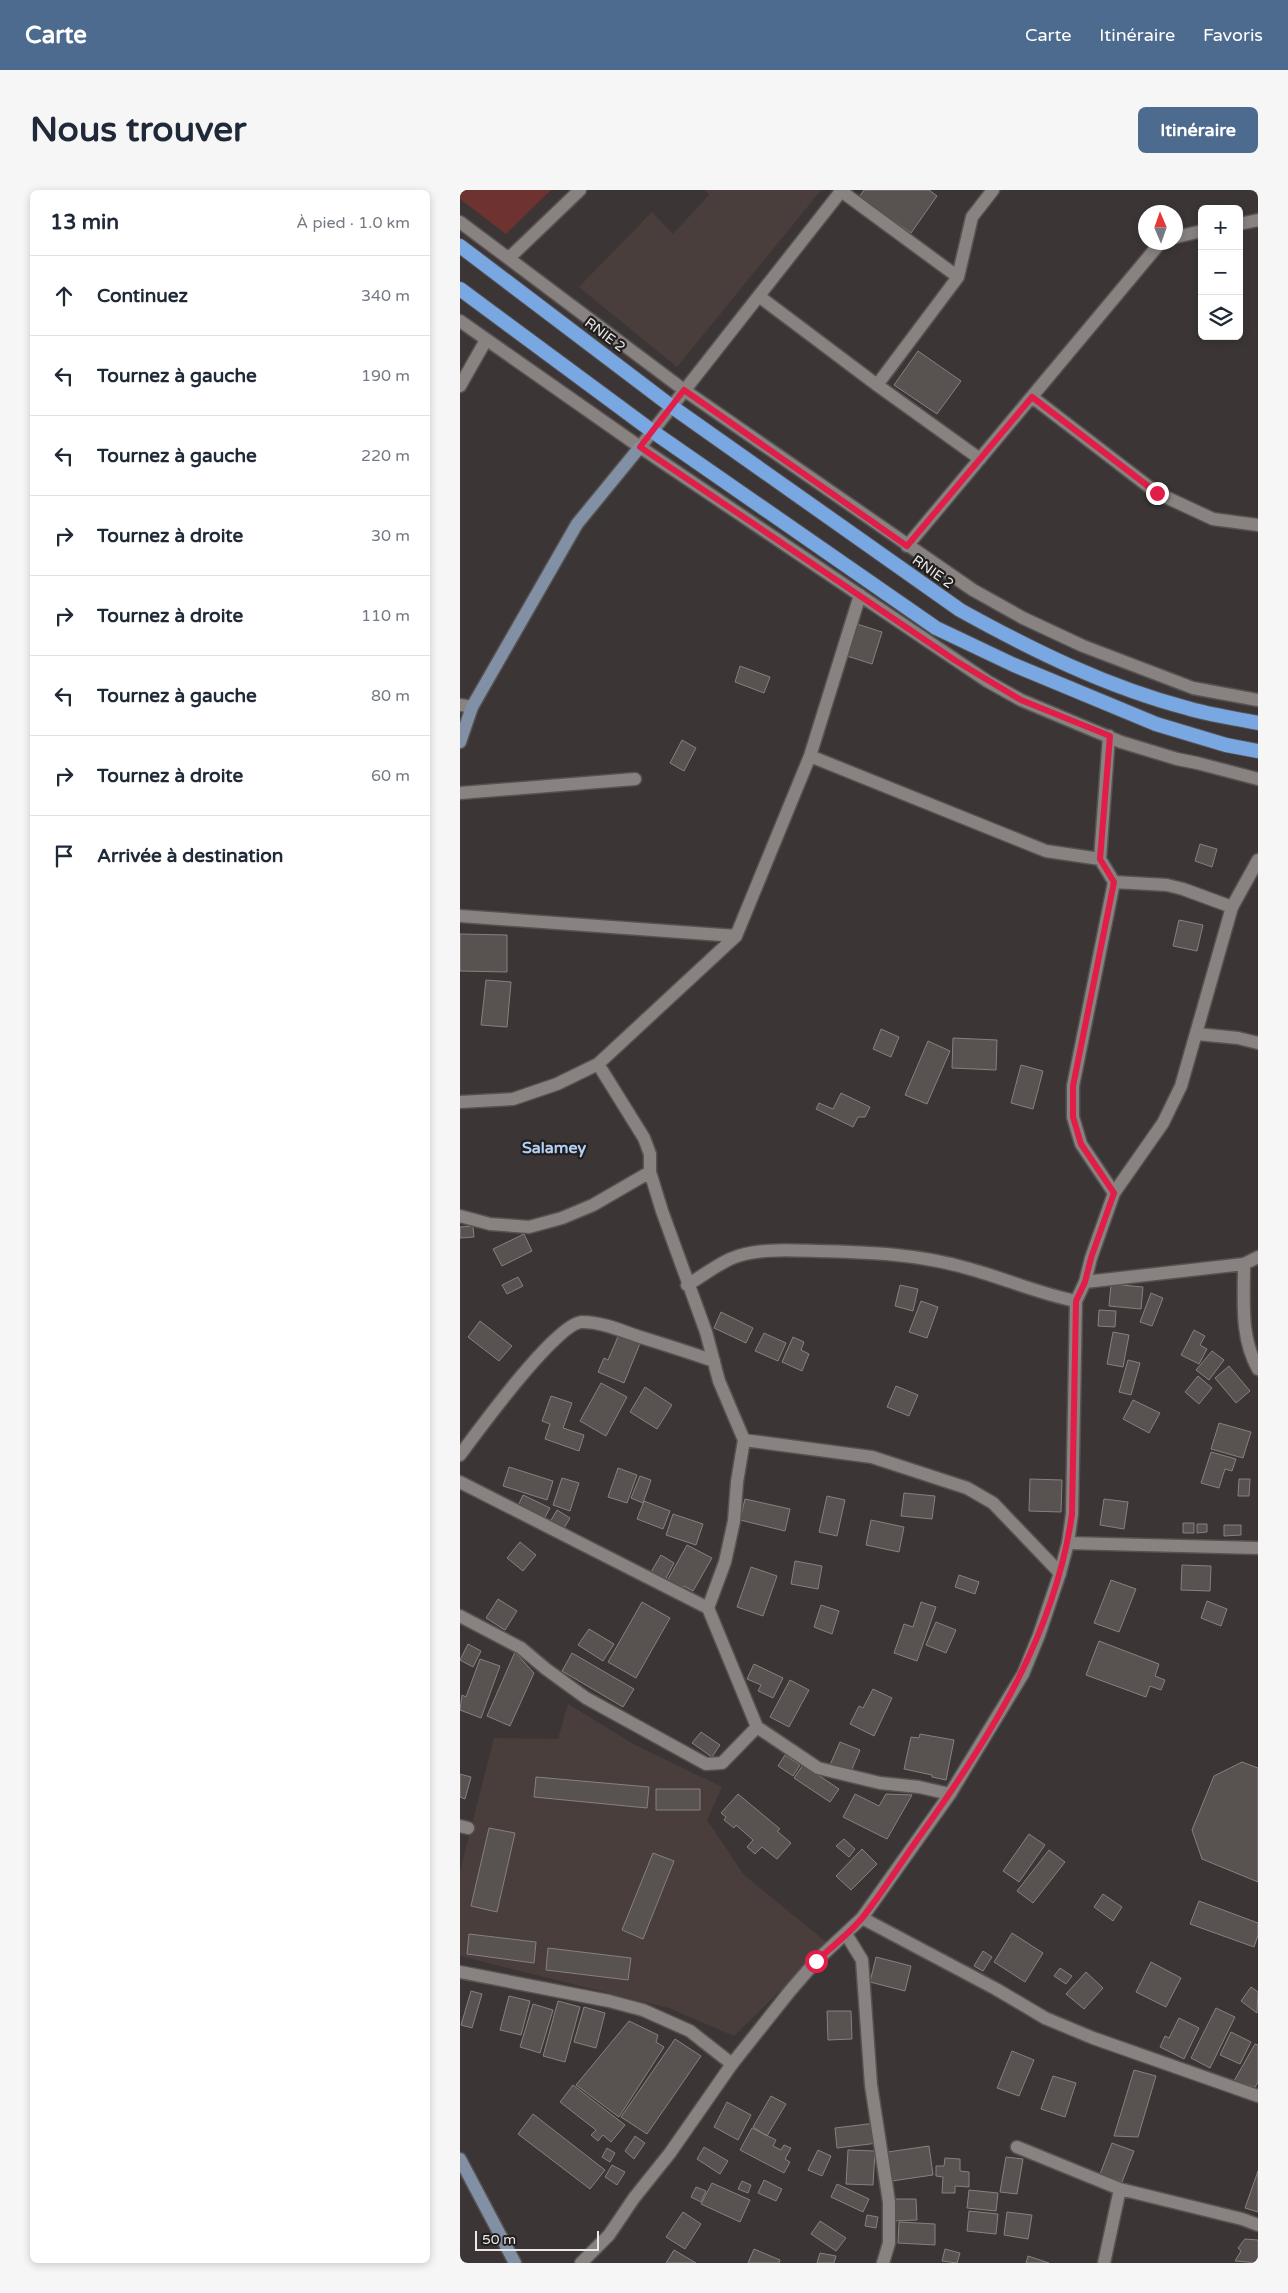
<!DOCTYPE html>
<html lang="fr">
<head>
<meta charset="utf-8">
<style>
	body { margin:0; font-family:"Varela Round",sans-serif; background:#f6f6f7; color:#1f2937 }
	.controls { position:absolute; right:15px; top:15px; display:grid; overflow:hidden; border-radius:8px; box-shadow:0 2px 8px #0003 }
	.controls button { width:45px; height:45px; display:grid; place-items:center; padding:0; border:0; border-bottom:1px solid #e0e1e3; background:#fff; color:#1f2937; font:25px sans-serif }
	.compass { position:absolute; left:678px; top:15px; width:45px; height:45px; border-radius:50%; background:#fff; box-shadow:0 2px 8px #0003; rotate:358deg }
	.scale { position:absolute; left:15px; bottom:12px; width:124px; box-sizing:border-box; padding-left:5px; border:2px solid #ece8e8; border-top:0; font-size:14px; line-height:18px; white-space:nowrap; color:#ece8e8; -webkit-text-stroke:4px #201e1e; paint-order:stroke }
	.stop { position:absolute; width:15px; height:15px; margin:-11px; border:4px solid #e11d48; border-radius:50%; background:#fff }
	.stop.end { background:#e11d48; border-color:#fff; box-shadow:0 1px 5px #0008 }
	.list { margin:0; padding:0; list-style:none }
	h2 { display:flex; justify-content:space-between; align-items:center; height:65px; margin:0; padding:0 20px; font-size:21px }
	h2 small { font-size:16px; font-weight:400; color:#747a83 }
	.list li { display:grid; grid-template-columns:32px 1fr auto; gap:15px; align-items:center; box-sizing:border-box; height:80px; padding:0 20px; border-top:1px solid #e0e1e3 }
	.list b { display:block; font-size:19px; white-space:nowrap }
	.list em { font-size:16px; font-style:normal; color:#747a83 }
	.icon { flex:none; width:28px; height:28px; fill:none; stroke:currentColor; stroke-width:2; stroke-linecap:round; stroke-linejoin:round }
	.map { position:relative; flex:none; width:798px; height:2073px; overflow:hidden; border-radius:8px }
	header { display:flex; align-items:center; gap:30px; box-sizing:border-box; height:70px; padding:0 25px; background:#4d6b8f; color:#fff }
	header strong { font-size:24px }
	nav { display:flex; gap:28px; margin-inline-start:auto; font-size:18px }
	.intro { display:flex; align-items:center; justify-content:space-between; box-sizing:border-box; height:120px; padding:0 30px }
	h1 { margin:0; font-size:35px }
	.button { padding:12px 22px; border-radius:8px; background:#4d6b8f; color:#fff; font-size:18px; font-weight:700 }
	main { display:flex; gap:30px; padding:0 30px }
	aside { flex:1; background:#fff; border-radius:8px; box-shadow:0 2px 8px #0003 }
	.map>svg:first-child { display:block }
	.built { fill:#4a3e3d }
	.green { fill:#6e3231 }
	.building { fill:#585251; stroke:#878080 }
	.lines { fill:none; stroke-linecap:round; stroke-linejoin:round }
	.minor-casing { stroke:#575252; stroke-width:15 }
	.tertiary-casing { stroke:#575252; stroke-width:15 }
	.secondary-casing { stroke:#575252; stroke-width:15 }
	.trunk-casing { stroke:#575252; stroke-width:16 }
	.minor { stroke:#888281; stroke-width:12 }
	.tertiary { stroke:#888281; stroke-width:12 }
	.secondary { stroke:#8290a5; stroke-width:12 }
	.trunk { stroke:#78a7e2; stroke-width:14 }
	.route { stroke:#e11d48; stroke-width:6 }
	.labels { text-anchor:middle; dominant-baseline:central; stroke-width:4.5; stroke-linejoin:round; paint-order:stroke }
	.street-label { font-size:14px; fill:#ece8e8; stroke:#201e1e }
	.quarter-label { font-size:16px; font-weight:bold; fill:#b4d1f6; stroke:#201e1e }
</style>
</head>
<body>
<header>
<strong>Carte</strong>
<nav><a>Carte</a><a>Itinéraire</a><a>Favoris</a></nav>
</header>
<div class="intro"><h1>Nous trouver</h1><a class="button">Itinéraire</a></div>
<main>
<aside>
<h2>13 min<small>À pied · 1.0 km</small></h2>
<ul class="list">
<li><svg class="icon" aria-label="ahead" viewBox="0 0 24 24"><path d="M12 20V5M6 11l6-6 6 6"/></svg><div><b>Continuez</b></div><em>340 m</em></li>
<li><svg class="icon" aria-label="left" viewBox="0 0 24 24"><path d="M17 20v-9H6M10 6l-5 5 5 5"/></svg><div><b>Tournez à gauche</b></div><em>190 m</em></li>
<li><svg class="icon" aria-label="left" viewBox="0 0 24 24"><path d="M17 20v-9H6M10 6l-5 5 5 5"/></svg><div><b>Tournez à gauche</b></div><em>220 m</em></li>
<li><svg class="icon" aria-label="right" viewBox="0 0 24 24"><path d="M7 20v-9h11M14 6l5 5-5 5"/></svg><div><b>Tournez à droite</b></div><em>30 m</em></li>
<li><svg class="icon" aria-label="right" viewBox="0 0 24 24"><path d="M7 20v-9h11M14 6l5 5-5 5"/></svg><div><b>Tournez à droite</b></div><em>110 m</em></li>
<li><svg class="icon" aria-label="left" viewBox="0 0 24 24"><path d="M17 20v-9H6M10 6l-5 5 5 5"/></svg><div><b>Tournez à gauche</b></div><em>80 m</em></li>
<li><svg class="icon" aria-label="right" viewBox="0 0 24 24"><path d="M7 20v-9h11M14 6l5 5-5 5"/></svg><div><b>Tournez à droite</b></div><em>60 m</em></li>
<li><svg class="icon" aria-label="arrive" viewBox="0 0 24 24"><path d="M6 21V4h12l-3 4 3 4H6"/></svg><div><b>Arrivée à destination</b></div></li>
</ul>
</aside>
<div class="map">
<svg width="798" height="2073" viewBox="0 0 798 2073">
	<rect width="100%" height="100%" fill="#3b3635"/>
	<path class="built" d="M 245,0 L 361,0 L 217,177 L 119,97 L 192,22 L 213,44 L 249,5 Z
		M 108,1514 L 175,1555 L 262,1597 L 247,1630 L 284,1685 L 366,1752 L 329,1792 L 274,1846 L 209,1818 L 0,1766 L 0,1681 L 34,1548 L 98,1549 Z"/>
	<path class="green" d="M 0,0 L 91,0 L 46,44 L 0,9 Z"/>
	<path class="building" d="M 404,0 L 469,0 L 477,6 L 451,43 L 399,7 Z
		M 458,161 L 501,191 L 477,224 L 434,195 Z
		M 397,434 L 422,442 L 412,474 L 387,466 Z
		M 280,476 L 310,487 L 304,503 L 275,492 Z
		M 222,550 L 236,558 L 224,581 L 210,573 Z
		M 740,654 L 757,659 L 752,677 L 735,671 Z
		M 719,730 L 743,735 L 737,761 L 713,756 Z
		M 0,744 L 47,745 L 47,782 L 0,781 Z
		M 26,790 L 51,792 L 47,837 L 21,835 Z
		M 421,839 L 439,847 L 431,867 L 413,859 Z
		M 493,848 L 537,850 L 536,880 L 492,878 Z
		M 468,851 L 490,861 L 467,914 L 445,905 Z
		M 561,875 L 583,881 L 573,919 L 551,913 Z
		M 381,903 L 410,917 L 405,927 L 398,927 L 393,937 L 356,919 L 359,913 L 373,919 Z
		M 13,1036 L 14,1047 L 0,1048 L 0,1037 Z
		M 64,1044 L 72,1061 L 42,1076 L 33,1059 Z
		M 58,1087 L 63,1096 L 47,1104 L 42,1095 Z
		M 651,1094 L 683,1097 L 681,1119 L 649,1116 Z
		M 440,1095 L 458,1099 L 453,1121 L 435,1116 Z
		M 691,1103 L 703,1108 L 692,1136 L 680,1132 Z
		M 461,1111 L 478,1117 L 467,1148 L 449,1142 Z
		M 639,1120 L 656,1121 L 655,1137 L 638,1136 Z
		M 261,1122 L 293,1138 L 286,1153 L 254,1138 Z
		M 20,1131 L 52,1156 L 39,1171 L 8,1147 Z
		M 734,1140 L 745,1146 L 740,1155 L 747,1159 L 739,1174 L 721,1165 Z
		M 160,1142 L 181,1151 L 164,1193 L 138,1182 L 144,1168 L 148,1170 Z
		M 653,1142 L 669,1145 L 663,1177 L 647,1174 Z
		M 304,1143 L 326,1153 L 318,1171 L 295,1161 Z
		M 333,1147 L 344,1152 L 341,1160 L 349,1164 L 342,1181 L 322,1172 Z
		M 752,1161 L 764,1170 L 749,1190 L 736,1180 Z
		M 668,1170 L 680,1173 L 671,1205 L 659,1202 Z
		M 769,1176 L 790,1201 L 776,1213 L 755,1188 Z
		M 738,1186 L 752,1198 L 739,1214 L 725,1202 Z
		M 141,1193 L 167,1207 L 146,1246 L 120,1231 Z
		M 436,1196 L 458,1205 L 449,1226 L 427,1217 Z
		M 185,1197 L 212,1215 L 197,1239 L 170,1222 Z
		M 91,1206 L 112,1213 L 103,1238 L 124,1245 L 119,1261 L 85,1249 L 90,1234 L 82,1231 Z
		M 673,1210 L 700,1223 L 689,1243 L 663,1229 Z
		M 759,1233 L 791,1242 L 783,1268 L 751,1259 Z
		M 751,1262 L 776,1269 L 772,1281 L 765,1279 L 759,1298 L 741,1293 Z
		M 49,1277 L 93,1291 L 87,1310 L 43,1296 Z
		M 158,1278 L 177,1285 L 167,1313 L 148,1307 Z
		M 180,1286 L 191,1290 L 183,1313 L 171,1308 Z
		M 102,1288 L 119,1293 L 110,1321 L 93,1315 Z
		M 570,1289 L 602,1290 L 601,1322 L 569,1321 Z
		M 779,1289 L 790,1289 L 789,1306 L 778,1306 Z
		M 444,1303 L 475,1306 L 472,1329 L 441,1326 Z
		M 63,1305 L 90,1318 L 84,1329 L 58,1316 Z
		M 367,1306 L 385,1310 L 377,1346 L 359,1342 Z
		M 285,1309 L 330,1319 L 325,1341 L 280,1330 Z
		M 644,1309 L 668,1312 L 664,1339 L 640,1335 Z
		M 184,1311 L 210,1321 L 203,1339 L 177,1329 Z
		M 97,1320 L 110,1328 L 103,1340 L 90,1332 Z
		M 213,1324 L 243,1334 L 236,1355 L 206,1345 Z
		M 411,1330 L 444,1337 L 439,1362 L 406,1355 Z
		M 723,1333 L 734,1333 L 734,1343 L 723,1343 Z
		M 737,1334 L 747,1334 L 747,1342 L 737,1343 Z
		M 764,1335 L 781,1335 L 781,1345 L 764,1346 Z
		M 60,1352 L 76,1365 L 63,1381 L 47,1368 Z
		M 227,1355 L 252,1368 L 233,1401 L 224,1396 L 221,1401 L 206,1393 Z
		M 201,1365 L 214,1373 L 205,1390 L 191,1382 Z
		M 335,1371 L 362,1376 L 358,1399 L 331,1394 Z
		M 722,1375 L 751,1376 L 750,1401 L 721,1400 Z
		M 291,1377 L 317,1386 L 303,1426 L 277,1417 Z
		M 499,1385 L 519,1392 L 515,1404 L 495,1397 Z
		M 651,1390 L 676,1399 L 659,1442 L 634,1433 Z
		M 38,1409 L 57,1421 L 45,1440 L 26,1428 Z
		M 747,1411 L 767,1419 L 761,1436 L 741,1428 Z
		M 182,1412 L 210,1428 L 176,1488 L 148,1472 Z
		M 461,1412 L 476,1417 L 457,1471 L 434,1463 L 444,1434 L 453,1437 Z
		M 361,1415 L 379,1421 L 372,1444 L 354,1437 Z
		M 476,1432 L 496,1440 L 486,1463 L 466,1455 Z
		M 129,1439 L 154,1454 L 143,1471 L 118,1455 Z
		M 639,1451 L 699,1474 L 695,1486 L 705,1490 L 701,1500 L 690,1496 L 686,1507 L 626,1485 Z
		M 8,1454 L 21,1461 L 13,1477 L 0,1470 Z
		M 55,1462 L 74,1483 L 50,1536 L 27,1526 Z
		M 112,1463 L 174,1499 L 163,1517 L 102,1481 Z
		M 20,1469 L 40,1476 L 21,1528 L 0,1520 L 2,1505 L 6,1507 Z
		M 294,1474 L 323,1488 L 313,1508 L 298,1501 L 301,1495 L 287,1489 Z
		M 330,1490 L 349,1500 L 329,1537 L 310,1527 Z
		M 413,1499 L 432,1508 L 414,1546 L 390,1534 L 399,1516 L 403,1518 Z
		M 241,1542 L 260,1555 L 252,1567 L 232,1553 Z
		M 460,1544 L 494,1550 L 486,1590 L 472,1587 L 472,1585 L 444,1579 L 451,1547 L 459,1548 Z
		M 380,1552 L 400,1560 L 390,1584 L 370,1575 Z
		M 325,1565 L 340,1575 L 333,1586 L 318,1576 Z
		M 782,1572 L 798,1578 L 798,1692 L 742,1669 L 732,1640 L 754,1586 Z
		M 343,1575 L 379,1599 L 370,1612 L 334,1588 Z
		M 0,1584 L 11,1587 L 5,1609 L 0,1607 Z
		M 76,1587 L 189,1597 L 187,1618 L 74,1607 Z
		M 196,1599 L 240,1599 L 240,1620 L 196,1620 Z
		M 278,1604 L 320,1639 L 317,1641 L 331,1653 L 317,1669 L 302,1657 L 295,1664 L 287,1657 L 293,1650 L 276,1635 L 274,1638 L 264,1630 L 266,1627 L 261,1623 Z
		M 395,1604 L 419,1616 L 426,1604 L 452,1605 L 427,1649 L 383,1627 Z
		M 29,1638 L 55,1643 L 37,1722 L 11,1716 Z
		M 569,1644 L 585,1655 L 559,1692 L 543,1681 Z
		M 384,1649 L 395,1659 L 389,1667 L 376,1656 Z
		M 402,1659 L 417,1674 L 391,1700 L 376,1686 Z
		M 589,1660 L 605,1672 L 573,1713 L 557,1701 Z
		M 193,1663 L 214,1671 L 183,1749 L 162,1740 Z
		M 643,1704 L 662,1717 L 653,1731 L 634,1717 Z
		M 739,1711 L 798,1733 L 798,1745 L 794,1757 L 730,1734 Z
		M 552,1743 L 583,1763 L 565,1792 L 534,1772 Z
		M 9,1744 L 76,1752 L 74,1773 L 7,1764 Z
		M 88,1758 L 171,1768 L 168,1790 L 86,1780 Z
		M 523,1761 L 532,1767 L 523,1781 L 514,1776 Z
		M 416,1767 L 451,1776 L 445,1801 L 410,1792 Z
		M 691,1772 L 721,1788 L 706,1817 L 676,1802 Z
		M 600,1778 L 612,1786 L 606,1794 L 594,1786 Z
		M 626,1782 L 643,1798 L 624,1819 L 606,1804 Z
		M 791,1797 L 798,1802 L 797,1823 L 781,1811 Z
		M 11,1801 L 22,1804 L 12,1838 L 1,1835 Z
		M 49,1806 L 70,1811 L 61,1845 L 40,1840 Z
		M 98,1811 L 120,1817 L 105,1872 L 83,1866 Z
		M 73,1814 L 93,1820 L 80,1863 L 60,1857 Z
		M 124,1817 L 145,1823 L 136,1858 L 114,1852 Z
		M 756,1818 L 775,1827 L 750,1878 L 731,1868 Z
		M 367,1821 L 391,1821 L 392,1849 L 368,1850 Z
		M 719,1828 L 739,1838 L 724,1869 L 700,1857 L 705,1846 L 709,1848 Z
		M 169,1831 L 198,1845 L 196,1852 L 204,1857 L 159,1927 L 116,1895 Z
		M 771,1842 L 791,1852 L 780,1874 L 760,1865 Z
		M 215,1849 L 241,1866 L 187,1944 L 161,1927 Z
		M 795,1854 L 798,1855 L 798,1892 L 795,1897 L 774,1891 Z
		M 552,1861 L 574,1870 L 559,1906 L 537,1898 Z
		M 674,1880 L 696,1886 L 678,1947 L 654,1946 Z
		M 593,1886 L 616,1893 L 605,1927 L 581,1919 Z
		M 113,1895 L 165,1935 L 151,1952 L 143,1945 L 138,1951 L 131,1945 L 136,1940 L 100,1912 Z
		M 311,1906 L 326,1914 L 307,1946 L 293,1937 Z
		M 267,1912 L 291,1925 L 278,1950 L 254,1937 Z
		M 73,1924 L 145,1980 L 130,1999 L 58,1944 Z
		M 416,1933 L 418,1953 L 377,1958 L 375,1938 Z
		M 292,1938 L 316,1950 L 313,1956 L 321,1960 L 324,1955 L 331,1958 L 325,1969 L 330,1972 L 324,1983 L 280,1960 Z
		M 175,1946 L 185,1953 L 174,1969 L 165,1961 Z
		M 652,1953 L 674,1961 L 662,1992 L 640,1984 Z
		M 469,1956 L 473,1985 L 432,1991 L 428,1962 Z
		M 244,1957 L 268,1971 L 260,1984 L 237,1969 Z
		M 147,1958 L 155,1963 L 150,1972 L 142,1967 Z
		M 358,1960 L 371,1966 L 362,1986 L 348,1980 Z
		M 388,1960 L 415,1961 L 413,1995 L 386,1994 Z
		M 546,1967 L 563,1969 L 557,2004 L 540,2002 Z
		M 485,1968 L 500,1969 L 500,1981 L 509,1982 L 509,1997 L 495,1996 L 495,2003 L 482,2003 L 483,1987 L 476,1986 L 476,1976 L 484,1976 Z
		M 152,1975 L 165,1982 L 157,1995 L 145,1987 Z
		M 798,1981 L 798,2022 L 785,2018 Z
		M 304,1990 L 322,1999 L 316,2011 L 298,2003 Z
		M 282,1991 L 291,1995 L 288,2003 L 278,1999 Z
		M 252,1993 L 290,2010 L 280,2032 L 241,2014 Z
		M 377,1994 L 409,2009 L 403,2022 L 371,2007 Z
		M 236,1997 L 246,2001 L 241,2012 L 231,2007 Z
		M 509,2000 L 538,2003 L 536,2021 L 507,2018 Z
		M 433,2009 L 456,2009 L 457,2030 L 433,2031 Z
		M 509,2021 L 538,2024 L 536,2044 L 507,2041 Z
		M 223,2022 L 241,2034 L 225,2059 L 206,2047 Z
		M 547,2022 L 572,2025 L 568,2049 L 544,2045 Z
		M 407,2025 L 418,2027 L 416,2038 L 405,2036 Z
		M 360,2031 L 386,2048 L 376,2061 L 351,2044 Z
		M 439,2032 L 475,2034 L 475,2055 L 438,2053 Z
		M 785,2049 L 798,2050 L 798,2073 L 775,2071 L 781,2061 L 778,2058 Z
		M 294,2059 L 320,2070 L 319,2073 L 288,2073 Z
		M 485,2059 L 500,2063 L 497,2073 L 482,2071 Z
		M 214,2060 L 236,2073 L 206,2073 Z
		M 360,2063 L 376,2066 L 374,2073 L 357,2073 Z
		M 568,2066 L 589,2073 L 566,2073 Z"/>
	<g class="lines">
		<g class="minor-casing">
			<path id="minor" d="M 381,1 L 498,87
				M 0,32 L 224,200 L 513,400 L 563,428 L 623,456 L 733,498 L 798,510
				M 779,34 L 798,30
				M 716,47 L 742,41
				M 49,68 L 120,0
				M 300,107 L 417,195 L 520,269
				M 0,131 L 180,257 L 527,491 L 561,510 L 661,552 L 717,569 L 737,573 L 798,589
				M 417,195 L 498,87 L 512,27 L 533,0
				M 0,196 L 26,150
				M 572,207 L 697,303 L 753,329 L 798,335
				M 447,356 L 701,52
				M 0,515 L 12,517
				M 350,566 L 586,661 L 640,669 L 654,692 L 707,695 L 723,699 L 772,717
				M 0,603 L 175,589
				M 640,669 L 649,546
				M 0,726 L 276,746
				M 737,844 L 778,848 L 798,853
				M 138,874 L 184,948 L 190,964 L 190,982 L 202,1021 L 246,1142 L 259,1191 L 284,1250 L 277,1292 L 274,1331 L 265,1372 L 248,1418
				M 0,912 L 53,909 L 97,894 L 138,874 L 276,746 L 350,566 L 400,405
				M 654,1003 L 621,954 L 613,927 L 613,896 L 654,692
				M 0,1026 L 30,1034 L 69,1037 L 102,1028 L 133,1015 L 190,982
				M 784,1074 C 784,1111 780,1147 798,1179
				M 625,1092 L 784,1074 L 798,1067
				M 227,1095 C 241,1087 255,1076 270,1069 C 295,1058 329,1060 356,1061 C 408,1062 460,1064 510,1079 C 546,1089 580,1104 616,1111
				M 284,1250 L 412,1267 L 507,1298 L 533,1313 L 600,1383
				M 0,1265 C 17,1242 97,1132 122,1132 C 141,1132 160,1140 177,1146 C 203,1154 228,1162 254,1171
				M 0,1292 L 248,1418 L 297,1537 L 358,1578 L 420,1593 L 459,1597 L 490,1604
				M 608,1353 L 798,1358
				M 0,1426 L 61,1458 L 86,1479 L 126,1508 L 246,1574 L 262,1573 L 297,1537
				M 0,1636 L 8,1638
				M 402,1728 L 536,1799 L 585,1828 L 633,1848 L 798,1906
				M 386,1744 L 402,1770 L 411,1895 L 429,2012 L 429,2053 L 423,2073
				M 0,1782 L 149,1811 L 183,1820 L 230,1841 L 272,1874
				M 557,1957 L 660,1999 L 782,2029 L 798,2035
				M 644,2073 L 660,1999"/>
		</g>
		<g class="tertiary-casing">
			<path id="tertiary" d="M 180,257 L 382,0
				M 121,2073 L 149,2045 L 174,2008 L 210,1963 L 272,1874 L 330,1801 L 356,1771 L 402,1728 L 490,1604 L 563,1484 L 579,1445 L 600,1383 L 608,1353 L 612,1324 L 616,1111 L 625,1092 L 631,1068 L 654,1003 L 703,933 L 721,896 L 772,717 L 798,670"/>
		</g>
		<g class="secondary-casing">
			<path id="secondary" d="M 0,552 L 12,517 L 117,334 L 180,257
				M 0,1969 L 55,2073"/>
		</g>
		<g class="trunk-casing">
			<path id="trunk" d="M 0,56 L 211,216 L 500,420 C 572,460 647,497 727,518 C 750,525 774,528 798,533
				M 0,99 L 192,241 L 476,438 L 554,475 L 696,534 L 766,555 L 798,561"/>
		</g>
		<use href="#minor" class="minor"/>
		<use href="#tertiary" class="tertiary"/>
		<use href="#secondary" class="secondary"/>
		<use href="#trunk" class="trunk"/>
	</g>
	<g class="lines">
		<path class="route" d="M 356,1771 C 372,1757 390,1743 403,1727 C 424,1700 442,1671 462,1643 C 531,1546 595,1444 612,1324 L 616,1111 L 625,1092 L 631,1068 L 654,1003 L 621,954 L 613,927 L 613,896 L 654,692 L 640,669 L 650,546 L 561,510 L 496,471 L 180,257 L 224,200 L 447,356 L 572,207 L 697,303"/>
	</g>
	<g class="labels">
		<g class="street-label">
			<text transform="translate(145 145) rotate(37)">RNIE 2</text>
			<text transform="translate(473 382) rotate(35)">RNIE 2</text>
		</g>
		<g class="quarter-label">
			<text x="94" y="958">Salamey</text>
		</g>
	</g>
</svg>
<div class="controls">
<button>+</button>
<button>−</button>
<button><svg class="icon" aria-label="layers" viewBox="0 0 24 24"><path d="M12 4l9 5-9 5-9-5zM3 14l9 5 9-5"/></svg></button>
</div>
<svg class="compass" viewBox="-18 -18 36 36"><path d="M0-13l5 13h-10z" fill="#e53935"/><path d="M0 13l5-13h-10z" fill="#747a83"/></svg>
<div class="scale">50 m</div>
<div class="stop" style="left:356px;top:1771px"></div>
<div class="stop end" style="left:697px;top:303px"></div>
</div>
</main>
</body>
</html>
